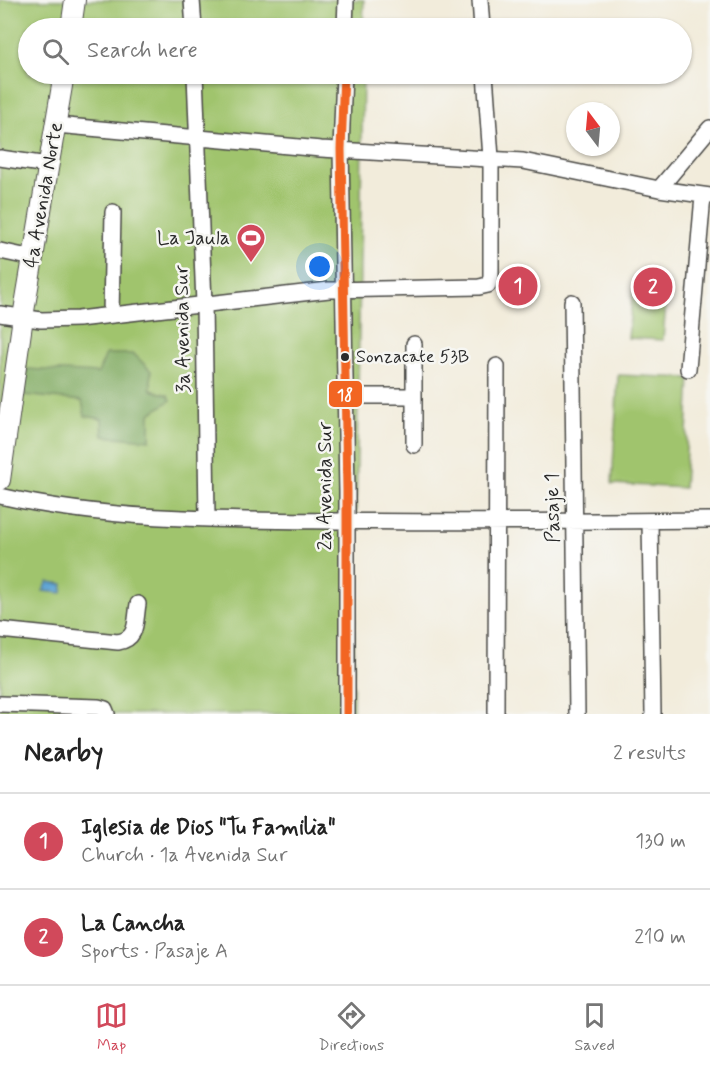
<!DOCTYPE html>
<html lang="en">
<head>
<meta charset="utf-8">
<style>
	body { margin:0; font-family:Mynerve,sans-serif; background:#f6f6f6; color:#222 }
	.compass { position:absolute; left:566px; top:102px; width:54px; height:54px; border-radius:50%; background:#fff; box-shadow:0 2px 4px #0004; rotate:344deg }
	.you { position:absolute; left:320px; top:267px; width:21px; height:21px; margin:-15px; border:4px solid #fff; border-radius:50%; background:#1a73e8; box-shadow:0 0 0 9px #1a73e833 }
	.badge { display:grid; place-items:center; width:39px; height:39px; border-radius:50%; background:#d1495b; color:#fff; font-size:20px; font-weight:700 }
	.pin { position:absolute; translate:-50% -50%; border:3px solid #fff; box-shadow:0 2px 6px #0006 }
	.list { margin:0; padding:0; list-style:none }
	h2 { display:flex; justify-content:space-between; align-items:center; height:78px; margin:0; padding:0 24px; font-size:26px }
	h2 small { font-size:20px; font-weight:400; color:#767676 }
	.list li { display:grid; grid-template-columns:39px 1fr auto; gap:18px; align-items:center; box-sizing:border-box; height:96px; padding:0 24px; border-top:2px solid #e0e0e0 }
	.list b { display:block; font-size:22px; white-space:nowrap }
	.list p { margin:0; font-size:20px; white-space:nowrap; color:#767676 }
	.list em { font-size:20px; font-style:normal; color:#767676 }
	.icon { flex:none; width:33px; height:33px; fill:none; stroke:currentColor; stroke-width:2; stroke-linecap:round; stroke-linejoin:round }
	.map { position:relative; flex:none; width:710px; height:714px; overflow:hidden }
	.search { position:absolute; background:#fff; box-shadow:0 2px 4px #0004; left:18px; right:18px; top:18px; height:66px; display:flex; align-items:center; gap:15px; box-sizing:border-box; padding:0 21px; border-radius:33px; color:#767676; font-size:22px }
	.sheet { height:270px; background:#fff }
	nav { display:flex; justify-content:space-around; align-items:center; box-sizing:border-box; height:84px; border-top:2px solid #e0e0e0; background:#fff; font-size:16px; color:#767676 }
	nav a { display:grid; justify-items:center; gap:3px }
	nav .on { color:#d1495b }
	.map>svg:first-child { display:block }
	.green { fill:#a0c46d; stroke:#66784c; stroke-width:1.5 }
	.forest { fill:#80aa60; stroke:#566a46; stroke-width:1.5 }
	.water { fill:#5fa4d4; stroke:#456880; stroke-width:1.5 }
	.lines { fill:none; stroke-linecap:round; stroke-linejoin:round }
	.minor-casing { stroke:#494845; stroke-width:18 }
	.major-casing { stroke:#494845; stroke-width:22 }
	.minor { stroke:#fff; stroke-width:15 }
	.major { stroke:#fff; stroke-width:20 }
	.bus-1-casing { stroke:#f6f6f2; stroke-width:14 }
	.bus-1 { stroke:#f26522; stroke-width:9 }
	.bus-dot { fill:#2b2b2b; stroke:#f6f6f2; stroke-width:2 }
	.labels { text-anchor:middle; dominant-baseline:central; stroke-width:5; stroke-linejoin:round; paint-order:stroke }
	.bus-label { font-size:18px; fill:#2b2b2b; stroke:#f6f6f2; text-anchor:start }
	.street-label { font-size:20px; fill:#2b2b2b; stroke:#f6f6f2 }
	.poi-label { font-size:20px; fill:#2b2b2b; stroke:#f6f6f2; text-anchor:end }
	.line-badge { stroke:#f6f6f2; stroke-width:2 }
	.badge-label { font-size:16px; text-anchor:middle; font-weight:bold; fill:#fff }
</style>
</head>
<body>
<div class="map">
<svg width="710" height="714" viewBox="0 0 710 714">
	<rect width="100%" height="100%" fill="#f6f6f2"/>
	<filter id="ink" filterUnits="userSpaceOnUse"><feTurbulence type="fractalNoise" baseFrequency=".0167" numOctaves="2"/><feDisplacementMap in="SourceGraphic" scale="12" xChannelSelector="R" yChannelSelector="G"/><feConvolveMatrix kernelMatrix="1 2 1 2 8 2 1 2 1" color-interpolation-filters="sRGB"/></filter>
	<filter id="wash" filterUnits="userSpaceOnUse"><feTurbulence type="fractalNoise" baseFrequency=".008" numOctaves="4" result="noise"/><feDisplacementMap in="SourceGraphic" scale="24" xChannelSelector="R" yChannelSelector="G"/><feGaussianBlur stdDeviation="1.35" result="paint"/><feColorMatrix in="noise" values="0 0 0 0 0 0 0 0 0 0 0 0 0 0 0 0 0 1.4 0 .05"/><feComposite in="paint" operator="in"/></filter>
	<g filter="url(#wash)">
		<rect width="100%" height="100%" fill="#f2ecdb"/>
		<path class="green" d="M 0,0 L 364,0 L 363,28 L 28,28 L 28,74 L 363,74 L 353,714 L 0,714 Z
			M 633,288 L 667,290 L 663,340 L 628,338 Z
			M 618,375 L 690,378 L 684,488 L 612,484 Z"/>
		<path class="forest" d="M 106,354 L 134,354 L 151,371 L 151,390 L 168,395 L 171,400 L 150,414 L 150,440 L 103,436 L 102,419 L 85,416 L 82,401 L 24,395 L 27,369 L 98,373 Z"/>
		<path class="water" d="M 48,582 L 63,584 L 62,593 L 43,591 Z"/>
	</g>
	<g filter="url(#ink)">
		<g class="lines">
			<g class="minor-casing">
				<path id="minor" d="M 192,0 L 194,28
					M 480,0 L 482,28
					M 345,28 L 346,0
					M 195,74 L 204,304 L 207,519
					M 344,74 L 341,149 L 347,491 L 347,714
					M 56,125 L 321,149 L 523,161 L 659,189 L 710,196
					M 0,158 L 48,165
					M 659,189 L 710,128
					M 0,251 L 33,258
					M 572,302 L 577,714
					M 0,314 L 41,320 L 78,319 L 329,290 L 479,287 L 488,285 L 491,278 L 491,158 L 485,74
					M 111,315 L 113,212
					M 414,344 L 414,445
					M 688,369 L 703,196
					M 346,396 L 414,396
					M 0,496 C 110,521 226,520 338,521 C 462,523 586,521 710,520
					M 650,521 L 653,714
					M 0,630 L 118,642 C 138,639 135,621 138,604
					M 0,704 L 98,707 L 105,709 L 107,714
					M 496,714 L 497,366"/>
			</g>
			<g class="major-casing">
				<path id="major" d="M 71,28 L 75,0
					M 0,480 L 23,317 L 64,74"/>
			</g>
			<use href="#minor" class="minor"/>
			<use href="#major" class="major"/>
			<g class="bus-1-casing">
				<path id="bus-1" d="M 344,74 L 341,149 L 347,491 L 347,714"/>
			</g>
			<use href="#bus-1" class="bus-1"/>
		</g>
	</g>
	<defs>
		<g id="stadium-pin" transform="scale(1.5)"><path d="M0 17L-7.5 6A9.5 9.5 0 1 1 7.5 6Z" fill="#d1495b" stroke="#f6f6f2"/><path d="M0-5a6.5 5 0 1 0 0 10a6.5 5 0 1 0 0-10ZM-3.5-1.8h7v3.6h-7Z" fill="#fff"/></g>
	</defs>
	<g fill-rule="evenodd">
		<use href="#stadium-pin" x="251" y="238"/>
	</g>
	<circle class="bus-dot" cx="345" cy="357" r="5"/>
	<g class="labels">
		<g class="bus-label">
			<text x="356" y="357">Sonzacate 53B</text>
		</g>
		<g class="street-label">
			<text transform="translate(44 195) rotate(-80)">4a Avenida Norte</text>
			<text transform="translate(183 329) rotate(-91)">3a Avenida Sur</text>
			<text transform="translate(325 486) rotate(-90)">2a Avenida Sur</text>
			<text transform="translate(553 508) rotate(-91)">Pasaje 1</text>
		</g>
		<g class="poi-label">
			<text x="230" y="238">La Jaula</text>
		</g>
	</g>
	<rect class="line-badge" x="328" y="380" width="35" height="28" rx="6" fill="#f26522"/>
	<g class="badge-label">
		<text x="345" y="400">18</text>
	</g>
</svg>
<svg class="compass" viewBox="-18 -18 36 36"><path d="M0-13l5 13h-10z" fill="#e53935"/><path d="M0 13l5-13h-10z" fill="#767676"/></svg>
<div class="you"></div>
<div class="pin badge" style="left:518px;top:286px">1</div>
<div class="pin badge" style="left:653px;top:287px">2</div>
<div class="search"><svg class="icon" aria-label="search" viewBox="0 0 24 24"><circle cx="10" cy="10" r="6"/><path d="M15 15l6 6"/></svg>Search here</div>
</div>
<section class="sheet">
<h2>Nearby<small>2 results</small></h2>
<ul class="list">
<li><span class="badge">1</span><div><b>Iglesia de Dios &quot;Tu Familia&quot;</b><p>Church · 1a Avenida Sur</p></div><em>130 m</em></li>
<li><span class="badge">2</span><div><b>La Cancha</b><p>Sports · Pasaje A</p></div><em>210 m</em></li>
</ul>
</section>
<nav>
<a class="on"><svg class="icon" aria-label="map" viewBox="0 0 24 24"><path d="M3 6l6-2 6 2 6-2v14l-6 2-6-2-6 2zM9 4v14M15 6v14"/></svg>Map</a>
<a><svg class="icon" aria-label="directions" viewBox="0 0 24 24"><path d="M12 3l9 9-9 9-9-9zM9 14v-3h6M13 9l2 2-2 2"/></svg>Directions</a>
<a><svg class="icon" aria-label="saved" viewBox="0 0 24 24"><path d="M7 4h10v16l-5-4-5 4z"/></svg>Saved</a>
</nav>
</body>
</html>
